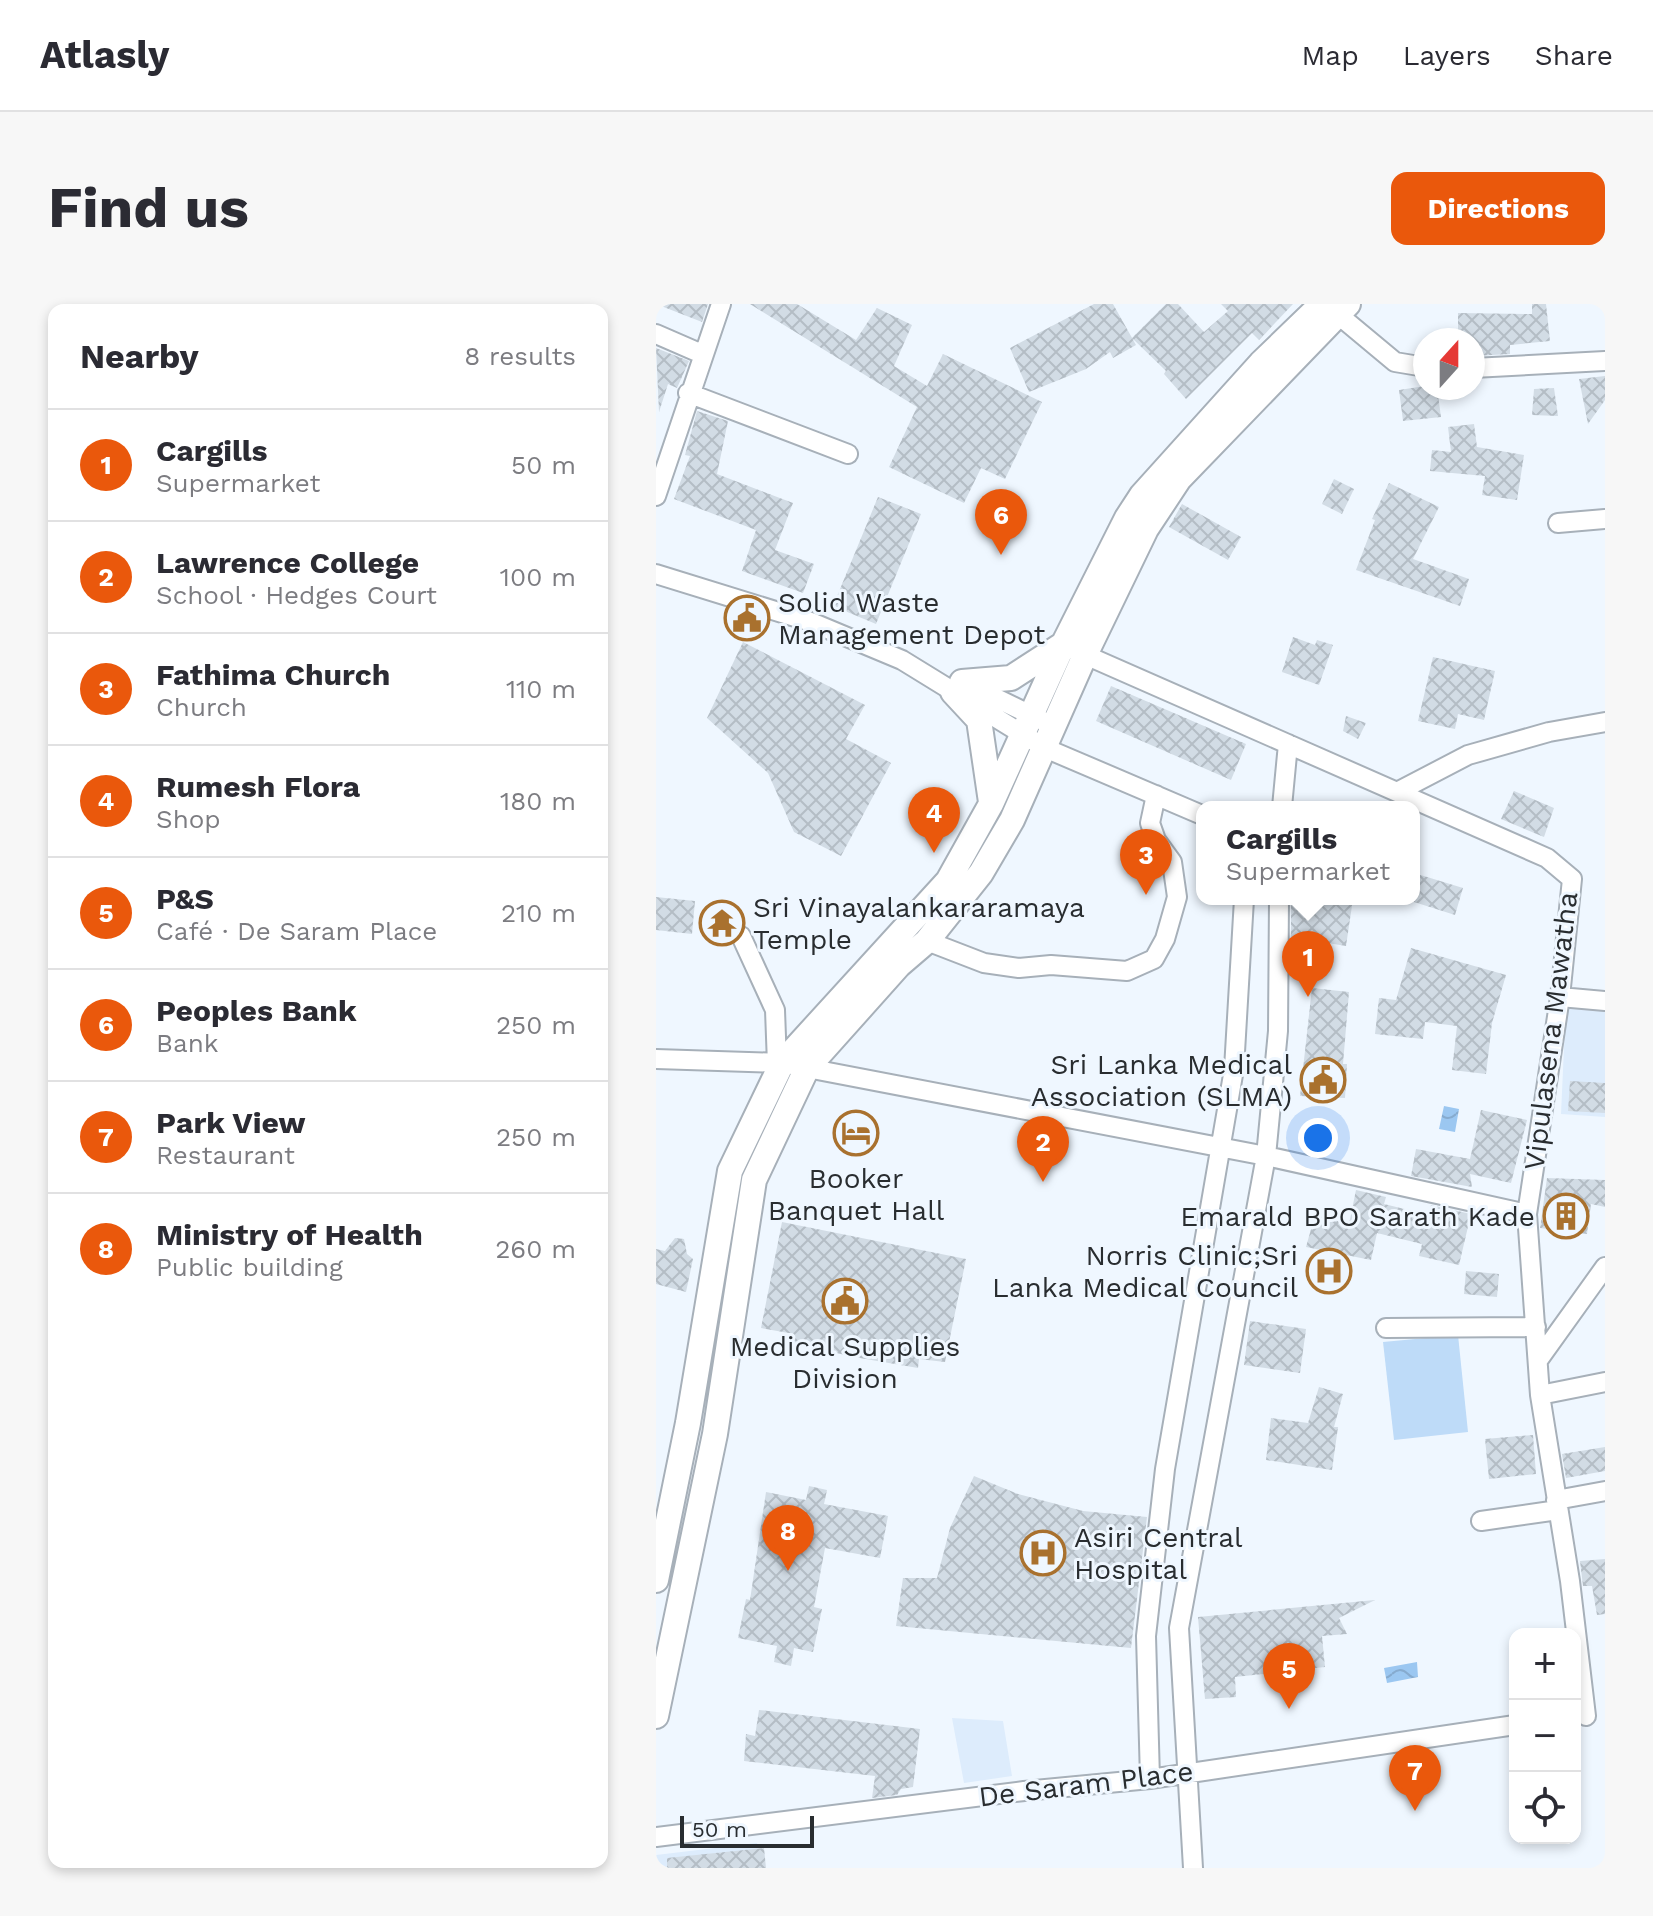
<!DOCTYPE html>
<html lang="en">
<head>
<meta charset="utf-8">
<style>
	body { margin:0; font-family:"Work Sans",sans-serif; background:#f7f7f7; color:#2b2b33 }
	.controls { position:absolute; right:24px; bottom:24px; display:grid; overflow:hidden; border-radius:16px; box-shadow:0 4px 12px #0003 }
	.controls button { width:72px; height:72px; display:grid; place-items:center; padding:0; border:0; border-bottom:2px solid #e1e1e2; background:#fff; color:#2b2b33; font:40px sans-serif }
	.compass { position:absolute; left:757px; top:24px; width:72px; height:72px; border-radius:50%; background:#fff; box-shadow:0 4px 12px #0003; rotate:21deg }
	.scale { position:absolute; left:24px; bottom:20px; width:134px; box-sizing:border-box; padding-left:8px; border:4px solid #292d30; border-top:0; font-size:22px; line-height:28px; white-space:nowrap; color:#292d30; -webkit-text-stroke:6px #eff7ff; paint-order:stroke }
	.you { position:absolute; left:662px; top:834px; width:28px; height:28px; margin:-20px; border:6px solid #fff; border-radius:50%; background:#1a73e8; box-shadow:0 0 0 12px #1a73e833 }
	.badge { display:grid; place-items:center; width:52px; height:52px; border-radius:50%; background:#ea580c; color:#fff; font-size:26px; font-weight:700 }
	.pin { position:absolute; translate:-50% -66px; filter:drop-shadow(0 2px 4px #0008) }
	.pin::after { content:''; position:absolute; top:42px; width:28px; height:24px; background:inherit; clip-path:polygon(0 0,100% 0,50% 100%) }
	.popup { position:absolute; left:540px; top:497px; width:224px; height:104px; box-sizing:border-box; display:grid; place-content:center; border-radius:16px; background:#fff; filter:drop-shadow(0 2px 6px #0005); font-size:26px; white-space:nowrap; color:#7c7c81 }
	.popup b { font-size:30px; color:#2b2b33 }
	.popup::after { content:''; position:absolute; left:50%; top:100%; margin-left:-16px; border:16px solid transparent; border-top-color:#fff }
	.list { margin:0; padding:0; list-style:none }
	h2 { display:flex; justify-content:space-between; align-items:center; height:104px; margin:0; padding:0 32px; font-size:34px }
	h2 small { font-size:26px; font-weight:400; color:#7c7c81 }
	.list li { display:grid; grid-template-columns:52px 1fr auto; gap:24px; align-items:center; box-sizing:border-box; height:112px; padding:0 32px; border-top:2px solid #e1e1e2 }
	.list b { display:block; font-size:30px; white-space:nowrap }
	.list p { margin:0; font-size:26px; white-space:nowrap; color:#7c7c81 }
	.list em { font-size:26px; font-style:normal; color:#7c7c81 }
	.icon { flex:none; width:44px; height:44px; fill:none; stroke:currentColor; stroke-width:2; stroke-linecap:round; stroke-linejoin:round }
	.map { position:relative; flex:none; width:949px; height:1564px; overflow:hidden; border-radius:16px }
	header { display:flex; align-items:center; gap:48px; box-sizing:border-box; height:112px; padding:0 40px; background:#fff; border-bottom:2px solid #e1e1e2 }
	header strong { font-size:38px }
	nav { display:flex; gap:44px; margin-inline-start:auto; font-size:28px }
	.intro { display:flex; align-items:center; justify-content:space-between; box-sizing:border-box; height:192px; padding:0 48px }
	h1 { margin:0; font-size:56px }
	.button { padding:20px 36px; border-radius:16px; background:#ea580c; color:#fff; font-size:28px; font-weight:700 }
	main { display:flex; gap:48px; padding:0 48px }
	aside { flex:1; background:#fff; border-radius:16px; box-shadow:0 4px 12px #0003 }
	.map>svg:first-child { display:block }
	.built { fill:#ddecfc }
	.green { fill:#bedbf8 }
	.water { fill:url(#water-waves) }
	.building { fill:url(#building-cross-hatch) }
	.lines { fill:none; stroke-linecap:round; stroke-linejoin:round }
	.minor-casing { stroke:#a7b0b9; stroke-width:22 }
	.major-casing { stroke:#a7b0b9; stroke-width:28 }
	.minor { stroke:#fff; stroke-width:18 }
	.major { stroke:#fff; stroke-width:24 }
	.labels { text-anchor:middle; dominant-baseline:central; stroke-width:6; stroke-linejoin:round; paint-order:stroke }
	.poi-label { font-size:28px; fill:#292d30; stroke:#eff7ff; text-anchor:start }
	.street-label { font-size:28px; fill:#292d30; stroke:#eff7ff }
</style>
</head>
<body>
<header>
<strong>Atlasly</strong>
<nav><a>Map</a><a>Layers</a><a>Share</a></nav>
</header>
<div class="intro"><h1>Find us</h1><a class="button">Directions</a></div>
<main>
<aside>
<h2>Nearby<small>8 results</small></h2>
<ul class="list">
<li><span class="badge">1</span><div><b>Cargills</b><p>Supermarket</p></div><em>50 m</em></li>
<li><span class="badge">2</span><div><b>Lawrence College</b><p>School · Hedges Court</p></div><em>100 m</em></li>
<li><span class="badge">3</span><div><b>Fathima Church</b><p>Church</p></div><em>110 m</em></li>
<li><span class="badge">4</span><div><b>Rumesh Flora</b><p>Shop</p></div><em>180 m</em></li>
<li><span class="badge">5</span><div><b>P&amp;S</b><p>Café · De Saram Place</p></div><em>210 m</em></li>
<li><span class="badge">6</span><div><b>Peoples Bank</b><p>Bank</p></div><em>250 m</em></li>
<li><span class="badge">7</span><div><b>Park View</b><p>Restaurant</p></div><em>250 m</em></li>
<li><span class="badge">8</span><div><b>Ministry of Health</b><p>Public building</p></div><em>260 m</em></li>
</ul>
</aside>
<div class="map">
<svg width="949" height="1564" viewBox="0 0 949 1564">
	<defs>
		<pattern id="water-waves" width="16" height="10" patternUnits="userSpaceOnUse" patternTransform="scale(2)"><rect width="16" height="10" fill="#9bc7f1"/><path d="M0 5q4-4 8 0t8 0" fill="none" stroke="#86abcf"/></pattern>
		<pattern id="building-cross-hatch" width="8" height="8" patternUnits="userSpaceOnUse" patternTransform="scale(2)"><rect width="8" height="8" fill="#d2dce5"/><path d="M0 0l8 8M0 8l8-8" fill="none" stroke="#b4bdc5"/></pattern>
	</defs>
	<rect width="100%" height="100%" fill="#eff7ff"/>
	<path class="built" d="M 910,700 L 949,702 L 949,813 L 905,810 Z
		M 296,1414 L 347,1417 L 356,1472 L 308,1479 Z
		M 101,1539 L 104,1564 L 0,1564 L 0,1551 Z"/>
	<path class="green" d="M 802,1031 L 812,1128 L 738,1136 L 727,1038 Z"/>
	<path class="water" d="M 788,802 L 803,805 L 799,828 L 783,825 Z
		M 761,1358 L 762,1373 L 731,1379 L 728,1364 Z"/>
	<path class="building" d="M 0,0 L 52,0 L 46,18 Z
		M 94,0 L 141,0 L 200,36 L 221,4 L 256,21 L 238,62 L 271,82 L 287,50 L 386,98 L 349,175 L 325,164 L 308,199 L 233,163 L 261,103 Z
		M 438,0 L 457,0 L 480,41 L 457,54 L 454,48 L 430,65 L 373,88 L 354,44 Z
		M 510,0 L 522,0 L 548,28 L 572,7 L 565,0 L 637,0 L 603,36 L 596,29 L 530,95 L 508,70 L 510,67 L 476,34 Z
		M 876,0 L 890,0 L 894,37 L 854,41 L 854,50 L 817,52 L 817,36 L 802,36 L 802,9 L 876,10 Z
		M 0,44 L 33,57 L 21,84 L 12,80 L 3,108 Z
		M 949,72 L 949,96 L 932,120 L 923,75 Z
		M 769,82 L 781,84 L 785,113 L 747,117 L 743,86 Z
		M 898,84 L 902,112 L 876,111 L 878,85 Z
		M 41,107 L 72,117 L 61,170 L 137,199 L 119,246 L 158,260 L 147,289 L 86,267 L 100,226 L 18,195 L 34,152 L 29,151 Z
		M 818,120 L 821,143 L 868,151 L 861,196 L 826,191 L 829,172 L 774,167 L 776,146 L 795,148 L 792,123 Z
		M 678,175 L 698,185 L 686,210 L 666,200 Z
		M 733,179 L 783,203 L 757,255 L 813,275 L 804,302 L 700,266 L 719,216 L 716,215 Z
		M 222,193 L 265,210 L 220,320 L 177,302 Z
		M 526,200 L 585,233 L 572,256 L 513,223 Z
		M 637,333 L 659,341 L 661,336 L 677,341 L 663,381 L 626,368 Z
		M 87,338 L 209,401 L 190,435 L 235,459 L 185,552 L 138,528 L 112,469 L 51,414 Z
		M 777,353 L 839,367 L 828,416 L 802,410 L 799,425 L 762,417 Z
		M 455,382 L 590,440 L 575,476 L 440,417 Z
		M 690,412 L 710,419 L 702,435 L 687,427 Z
		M 858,487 L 898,504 L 888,533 L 845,515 Z
		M 758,569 L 807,584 L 799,611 L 758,598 Z
		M 0,593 L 39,597 L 36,630 L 0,626 Z
		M 635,595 L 697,595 L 690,642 L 635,633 Z
		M 755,644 L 850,671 L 836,719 L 830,770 L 796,766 L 801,722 L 769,718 L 767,735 L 719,730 L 723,694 L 740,696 Z
		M 656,684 L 693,688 L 687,760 L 691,760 L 689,794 L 644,792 Z
		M 914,777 L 949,779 L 949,809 L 912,807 Z
		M 825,806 L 871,816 L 855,879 L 814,870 L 816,883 L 755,872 L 760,845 L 814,855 Z
		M 891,874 L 949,876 L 949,903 L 935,900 L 931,930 L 884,924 Z
		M 700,886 L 730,893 L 728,900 L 773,911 L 775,901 L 815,910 L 803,961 L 763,952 L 766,940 L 721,929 L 715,956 L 650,943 L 659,911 L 693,920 Z
		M 126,918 L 310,955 L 289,1058 L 263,1055 L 262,1064 L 198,1053 L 136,1039 L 138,1030 L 105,1024 Z
		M 19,934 L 28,935 L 31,950 L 37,955 L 30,988 L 0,980 L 0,945 L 9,947 Z
		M 810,967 L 843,970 L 841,993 L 808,990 Z
		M 594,1017 L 650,1025 L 644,1069 L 588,1061 Z
		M 663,1083 L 687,1090 L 678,1123 L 682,1123 L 676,1166 L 610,1156 L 615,1114 L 652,1119 Z
		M 877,1131 L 880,1170 L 833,1175 L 829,1135 Z
		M 949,1143 L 949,1167 L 910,1174 L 906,1150 Z
		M 318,1172 L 362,1190 L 427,1207 L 491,1213 L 475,1344 L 240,1322 L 247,1274 L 281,1274 L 294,1224 Z
		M 153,1182 L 171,1186 L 168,1200 L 232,1212 L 224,1254 L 169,1244 L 158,1303 L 166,1305 L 157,1348 L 138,1344 L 135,1362 L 118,1358 L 121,1342 L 82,1334 L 90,1295 L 94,1296 L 110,1188 L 150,1196 Z
		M 949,1255 L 949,1310 L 941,1311 L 936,1282 L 927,1282 L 924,1257 Z
		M 719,1296 L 683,1314 L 691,1330 L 666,1332 L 669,1363 L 579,1373 L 580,1393 L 549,1395 L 542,1313 Z
		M 103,1406 L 264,1425 L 257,1483 L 245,1485 L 241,1491 L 216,1494 L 219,1472 L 88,1457 L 90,1430 L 99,1432 Z
		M 108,1544 L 110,1564 L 11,1564 L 11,1554 Z"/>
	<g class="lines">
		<g class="minor-casing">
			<path id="minor" d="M 673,3 L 739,58 L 769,63
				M 0,30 L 46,50
				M 817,64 L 949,57
				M 32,89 L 192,150
				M 0,192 L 65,0
				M 902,219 L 949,215
				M 0,270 L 155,318 L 246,356 L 389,444 L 546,511
				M 418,346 L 891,554 L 916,575 L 904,693 L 871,910 L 884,1091 L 914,1277 L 930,1412
				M 305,377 L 387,417
				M 741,488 L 812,451 L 893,428 L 949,418
				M 626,503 L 632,440
				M 85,632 L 119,706 L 121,760
				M 271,637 L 328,659 L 363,664 L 395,661 L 471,667 L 498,655 L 509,635 L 521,593 L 516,558 L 500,536 L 494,519 L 500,491
				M 904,693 L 949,697
				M 0,755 L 126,759 L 151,764 L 610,852 L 871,910
				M 730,1024 L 880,1023
				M 883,1055 L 949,963
				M 884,1091 L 949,1078
				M 900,1196 L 949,1187
				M 825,1217 L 902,1206
				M 494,1475 L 490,1332 L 509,1165 L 578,765 L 588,595
				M 0,1533 L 368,1487 L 494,1475 L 859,1421
				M 537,1564 L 523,1324 L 610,852 L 622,727 L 623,595"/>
		</g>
		<g class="major-casing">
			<path id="major" d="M 306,378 L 355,374 L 406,341
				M 297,388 L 323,416 L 335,498
				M 0,1276 L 32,1119 L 74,867 L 126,759 L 292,577 L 335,500 L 407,341 L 471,214 L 486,191 L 605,59 L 666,0
				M 0,1412 L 59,1130 L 98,876 L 151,764 L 243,661 L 271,637 L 325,569 L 356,516 L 429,351 L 490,225 L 523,175 L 692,0"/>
		</g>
		<use href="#minor" class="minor"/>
		<use href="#major" class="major"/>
	</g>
	<defs>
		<g id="civic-ring" transform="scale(2.3)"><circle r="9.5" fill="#eff7ff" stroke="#a9712e" stroke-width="1.5"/><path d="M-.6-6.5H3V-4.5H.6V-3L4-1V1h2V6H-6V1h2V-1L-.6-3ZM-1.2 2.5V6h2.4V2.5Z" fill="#a9712e"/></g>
		<g id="temple-ring" transform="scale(2.3)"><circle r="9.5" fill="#eff7ff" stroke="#a9712e" stroke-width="1.5"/><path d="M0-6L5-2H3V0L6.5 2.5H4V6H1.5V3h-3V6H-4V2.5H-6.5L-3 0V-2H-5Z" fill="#a9712e"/></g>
		<g id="hotel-ring" transform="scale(2.3)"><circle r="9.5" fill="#eff7ff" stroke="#a9712e" stroke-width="1.5"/><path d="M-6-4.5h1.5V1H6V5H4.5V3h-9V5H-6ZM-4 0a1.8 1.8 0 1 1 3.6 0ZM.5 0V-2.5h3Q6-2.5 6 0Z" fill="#a9712e"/></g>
		<g id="building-ring" transform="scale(2.3)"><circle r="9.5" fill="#eff7ff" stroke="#a9712e" stroke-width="1.5"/><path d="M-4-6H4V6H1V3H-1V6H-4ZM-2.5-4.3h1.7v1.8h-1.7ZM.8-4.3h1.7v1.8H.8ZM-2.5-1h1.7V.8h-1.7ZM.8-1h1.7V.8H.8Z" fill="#a9712e"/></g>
		<g id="hospital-ring" transform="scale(2.3)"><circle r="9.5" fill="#eff7ff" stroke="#a9712e" stroke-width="1.5"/><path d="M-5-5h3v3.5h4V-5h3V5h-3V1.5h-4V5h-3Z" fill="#a9712e"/></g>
	</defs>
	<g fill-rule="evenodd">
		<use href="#civic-ring" x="91" y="314"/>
		<use href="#temple-ring" x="66" y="619"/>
		<use href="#civic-ring" x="667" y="776"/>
		<use href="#hotel-ring" x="200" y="829"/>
		<use href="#building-ring" x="910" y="912"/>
		<use href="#hospital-ring" x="673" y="967"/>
		<use href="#civic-ring" x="189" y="997"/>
		<use href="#hospital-ring" x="387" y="1249"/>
	</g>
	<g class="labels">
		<g class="poi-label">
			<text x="122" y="298">Solid Waste<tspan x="122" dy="32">Management Depot</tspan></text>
			<text x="97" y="603">Sri Vinayalankararamaya<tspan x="97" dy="32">Temple</tspan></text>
			<text x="636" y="760" text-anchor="end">Sri Lanka Medical<tspan x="636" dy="32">Association (SLMA)</tspan></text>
			<text x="200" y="874" text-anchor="middle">Booker<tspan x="200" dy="32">Banquet Hall</tspan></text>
			<text x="879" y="912" text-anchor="end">Emarald BPO Sarath Kade</text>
			<text x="642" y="951" text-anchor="end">Norris Clinic;Sri<tspan x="642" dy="32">Lanka Medical Council</tspan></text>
			<text x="189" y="1042" text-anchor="middle">Medical Supplies<tspan x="189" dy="32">Division</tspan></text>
			<text x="418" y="1233">Asiri Central<tspan x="418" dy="32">Hospital</tspan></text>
		</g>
		<g class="street-label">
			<text transform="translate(895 727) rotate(-83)">Vipulasena Mawatha</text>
			<text transform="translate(430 1480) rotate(-7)">De Saram Place</text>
		</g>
	</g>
</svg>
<div class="controls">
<button>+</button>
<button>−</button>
<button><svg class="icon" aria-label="locate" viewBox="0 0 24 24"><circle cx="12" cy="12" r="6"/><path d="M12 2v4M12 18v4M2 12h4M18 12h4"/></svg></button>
</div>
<svg class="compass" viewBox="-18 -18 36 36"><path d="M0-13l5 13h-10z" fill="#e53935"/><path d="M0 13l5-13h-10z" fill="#7c7c81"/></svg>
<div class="scale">50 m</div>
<div class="you"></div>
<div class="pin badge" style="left:652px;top:693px">1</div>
<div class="popup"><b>Cargills</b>Supermarket</div>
<div class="pin badge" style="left:387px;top:878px">2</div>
<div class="pin badge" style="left:490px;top:591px">3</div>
<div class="pin badge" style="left:278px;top:549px">4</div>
<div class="pin badge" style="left:633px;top:1405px">5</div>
<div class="pin badge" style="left:345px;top:251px">6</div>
<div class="pin badge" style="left:759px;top:1507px">7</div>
<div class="pin badge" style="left:132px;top:1267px">8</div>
</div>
</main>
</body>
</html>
